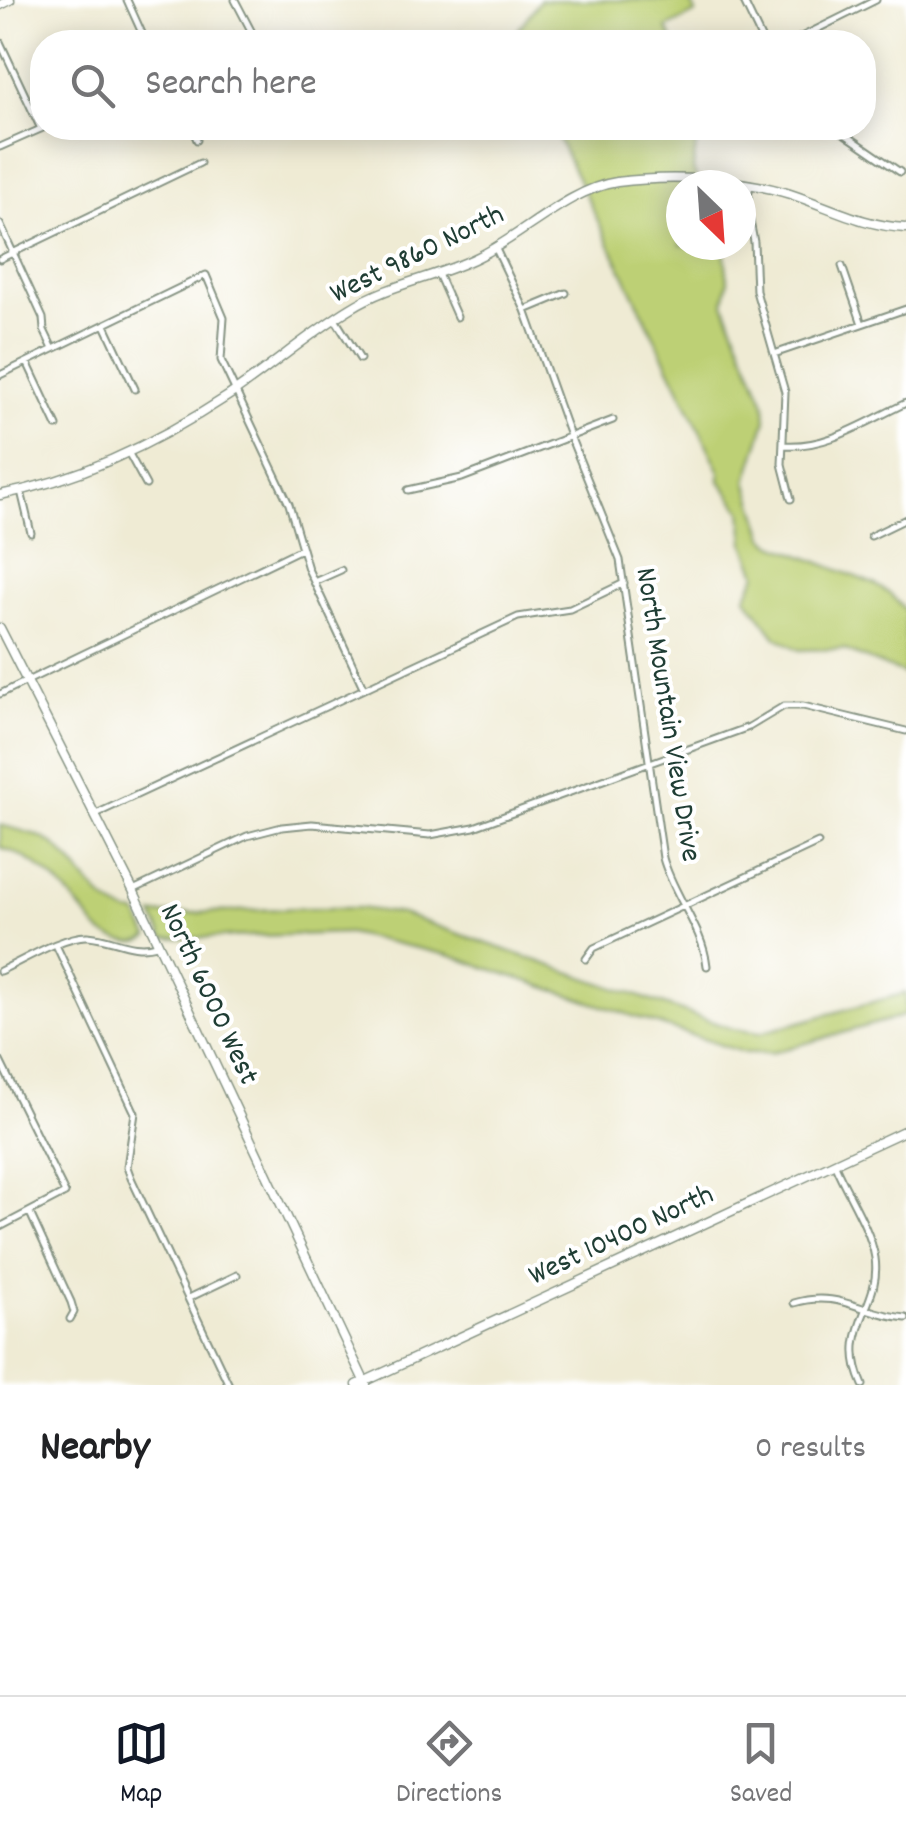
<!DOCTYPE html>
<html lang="en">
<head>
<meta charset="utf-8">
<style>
	body { margin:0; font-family:Dekko,sans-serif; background:#f6f6f6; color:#202124 }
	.compass { position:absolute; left:666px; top:170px; width:90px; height:90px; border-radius:50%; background:#fff; box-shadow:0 5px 25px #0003; rotate:155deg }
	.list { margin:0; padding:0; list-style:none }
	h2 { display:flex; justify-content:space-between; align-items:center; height:130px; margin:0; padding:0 40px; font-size:42px }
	h2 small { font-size:32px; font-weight:400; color:#757577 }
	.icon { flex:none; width:55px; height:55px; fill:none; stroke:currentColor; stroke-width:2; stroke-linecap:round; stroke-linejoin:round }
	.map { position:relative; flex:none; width:906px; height:1385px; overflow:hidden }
	.search { position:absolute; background:#fff; box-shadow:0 5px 25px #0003; left:30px; right:30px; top:30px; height:110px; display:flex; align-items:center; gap:25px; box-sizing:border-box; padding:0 35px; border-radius:40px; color:#757577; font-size:38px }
	.sheet { height:310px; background:#fff }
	nav { display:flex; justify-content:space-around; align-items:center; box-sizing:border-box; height:140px; border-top:2px solid #e0e0e0; background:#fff; font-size:28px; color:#757577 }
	nav a { display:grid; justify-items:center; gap:5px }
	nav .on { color:#111827 }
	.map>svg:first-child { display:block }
	.green { fill:#bdd074; stroke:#6e8654; stroke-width:2.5 }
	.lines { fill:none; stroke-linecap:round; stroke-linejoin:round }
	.street-casing { stroke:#879484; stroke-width:9 }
	.secondary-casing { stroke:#879484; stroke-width:11 }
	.street { stroke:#fff; stroke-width:5 }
	.secondary { stroke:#fff; stroke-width:8 }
	.labels { text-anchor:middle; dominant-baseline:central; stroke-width:8; stroke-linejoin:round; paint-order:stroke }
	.street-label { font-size:30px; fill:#1f3d34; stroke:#fff }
</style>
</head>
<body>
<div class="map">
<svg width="906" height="1385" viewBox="0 0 906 1385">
	<rect width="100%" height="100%" fill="#fff"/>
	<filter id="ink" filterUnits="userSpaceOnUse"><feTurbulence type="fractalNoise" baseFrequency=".01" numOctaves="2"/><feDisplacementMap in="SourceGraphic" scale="20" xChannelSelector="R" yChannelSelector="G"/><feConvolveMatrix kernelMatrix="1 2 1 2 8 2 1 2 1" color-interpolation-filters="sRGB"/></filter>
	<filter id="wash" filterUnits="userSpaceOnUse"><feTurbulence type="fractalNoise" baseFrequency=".0048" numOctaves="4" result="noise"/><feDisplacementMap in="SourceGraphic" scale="40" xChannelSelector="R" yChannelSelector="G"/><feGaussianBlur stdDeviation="2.25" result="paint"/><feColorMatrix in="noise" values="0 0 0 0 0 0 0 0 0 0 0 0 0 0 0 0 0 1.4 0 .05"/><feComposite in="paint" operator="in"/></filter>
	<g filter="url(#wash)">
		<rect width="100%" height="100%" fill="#efebd4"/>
		<path class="green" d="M 540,0 L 690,0 L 696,13 L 667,28 L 673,42 L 512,42 L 511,39 Z
			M 553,128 L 698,128 L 693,169 L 699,185 L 681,185 L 681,245 L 723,245 L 724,248 L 728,281 L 724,303 L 765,403 L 766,420 L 747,481 L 765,537 L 772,544 L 874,584 L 890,594 L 906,611 L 906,675 L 843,649 L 799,650 L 776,637 L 746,597 L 757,574 L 745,544 L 742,511 L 720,481 L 720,472 Z
			M 0,825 C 18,830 37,833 53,844 C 82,866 98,912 137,914 L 149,937 C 138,947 116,941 103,934 C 95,929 89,917 82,910 C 59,882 36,858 0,847 Z
			M 298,908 L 360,908 L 402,914 L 733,1029 L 760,1033 L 906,993 L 906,1015 L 771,1053 L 745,1053 L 448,955 L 348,933 L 164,939 L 153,915 Z"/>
	</g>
	<g filter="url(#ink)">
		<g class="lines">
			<g class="street-casing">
				<path id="street" d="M 127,0 L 146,42
					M 235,0 L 257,42
					M 743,0 L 763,42
					M 0,42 L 41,129
					M 791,42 L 876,0
					M 192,128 L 197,140
					M 836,128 L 900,172
					M 712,136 L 734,128
					M 0,147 L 43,128
					M 750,184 L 747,205 L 754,242 L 756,291 L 785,392 L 782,464 L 791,499
					M 0,224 L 43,318 L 44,330 L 53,349
					M 495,247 L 525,310 L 570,436 L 620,560 L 663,858 C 673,895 703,928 707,966
					M 0,259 L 200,163
					M 842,266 L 862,324
					M 438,274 L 457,317
					M 525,310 L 566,293
					M 335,319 L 360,359
					M 105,325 L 135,389
					M 774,354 L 906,309
					M 27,362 L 57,426
					M 0,375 L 206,275 L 224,318 L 221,360 L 289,504 L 308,569 L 364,689
					M 783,445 C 827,449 867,421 906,403
					M 128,452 L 146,485
					M 408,490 L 462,478 L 613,420
					M 21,491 L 31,533
					M 871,536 L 906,519
					M 314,582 L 341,570
					M 0,694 L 301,549
					M 96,814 L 518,617 L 570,609 L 624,583
					M 133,890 L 247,836 L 282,827 L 312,824 L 430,835 L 474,827 L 749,727 L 784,706 L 803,706 L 906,731
					M 56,945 L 135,1113 L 127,1167 L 131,1178 L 229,1385
					M 586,959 L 594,948 L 818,843
					M 0,971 C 22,961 64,935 88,936 C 114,938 131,952 157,945
					M 0,1061 L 65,1193 L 0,1227
					M 835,1165 C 847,1194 870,1227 875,1258 C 882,1307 837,1328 863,1385
					M 30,1213 L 71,1302 L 74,1312 L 70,1319
					M 189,1298 L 237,1275
					M 794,1303 C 839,1289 863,1315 906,1318"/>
			</g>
			<g class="secondary-casing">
				<path id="secondary" d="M 0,5 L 10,0
					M 0,495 C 82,479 158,442 228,396 C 270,368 308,334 351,308 C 389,284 438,277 478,257 C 522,236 569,189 617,182 C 670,175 740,178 790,194 C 830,207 863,226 906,228
					M 0,628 L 133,890 L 366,1385
					M 357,1385 L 906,1130"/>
			</g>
			<use href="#street" class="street"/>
			<use href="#secondary" class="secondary"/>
		</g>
	</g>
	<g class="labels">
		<g class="street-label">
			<text transform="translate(418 256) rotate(-26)">West 9860 North</text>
			<text transform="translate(666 715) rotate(81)">North Mountain View Drive</text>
			<text transform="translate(207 995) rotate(65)">North 6000 West</text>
			<text transform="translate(622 1237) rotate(-25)">West 10400 North</text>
		</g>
	</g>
</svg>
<svg class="compass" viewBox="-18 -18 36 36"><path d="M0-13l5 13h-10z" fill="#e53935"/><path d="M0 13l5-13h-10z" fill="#757577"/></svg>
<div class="search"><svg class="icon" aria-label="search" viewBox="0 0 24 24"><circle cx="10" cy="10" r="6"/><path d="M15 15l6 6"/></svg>Search here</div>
</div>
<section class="sheet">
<h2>Nearby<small>0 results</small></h2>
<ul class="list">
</ul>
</section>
<nav>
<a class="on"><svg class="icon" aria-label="map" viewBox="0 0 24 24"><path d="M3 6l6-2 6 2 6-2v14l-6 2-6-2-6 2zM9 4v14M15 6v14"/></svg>Map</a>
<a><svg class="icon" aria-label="directions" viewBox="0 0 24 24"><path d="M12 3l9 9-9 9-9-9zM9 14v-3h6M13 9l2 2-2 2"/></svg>Directions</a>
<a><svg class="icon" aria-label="saved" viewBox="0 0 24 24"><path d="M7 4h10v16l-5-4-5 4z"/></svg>Saved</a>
</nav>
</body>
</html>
